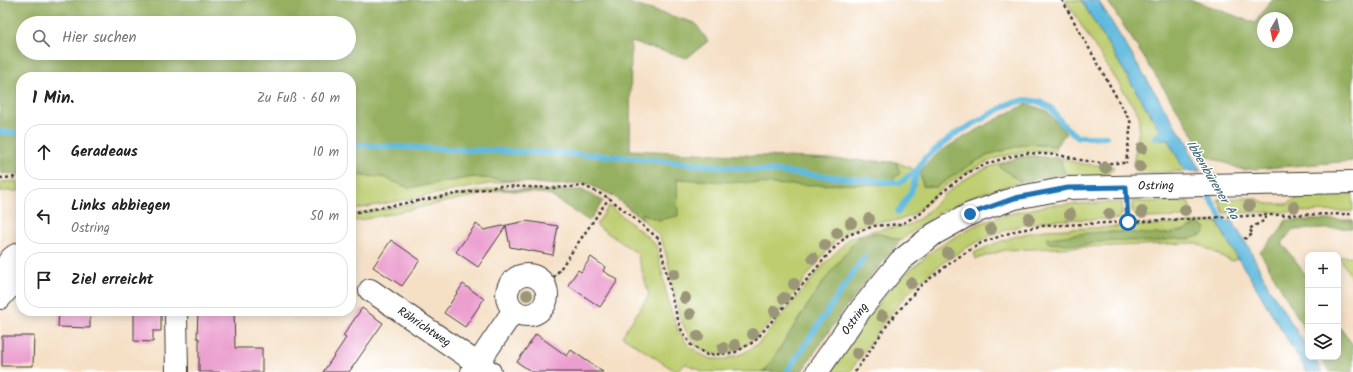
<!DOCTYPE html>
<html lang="de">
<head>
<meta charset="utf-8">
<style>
	body { margin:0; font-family:Kalam,sans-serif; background:#f2f2f2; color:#222 }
	.controls { position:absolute; right:12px; bottom:12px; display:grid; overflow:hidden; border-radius:8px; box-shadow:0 2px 10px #0003 }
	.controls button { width:36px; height:36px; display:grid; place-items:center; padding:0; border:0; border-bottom:1px solid #e0e0e0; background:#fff; color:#222; font:20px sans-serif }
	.compass { position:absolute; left:1257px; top:12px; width:36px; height:36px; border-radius:50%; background:#fff; box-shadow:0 2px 10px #0003; rotate:189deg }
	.stop { position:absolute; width:12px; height:12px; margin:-9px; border:3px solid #1f6fb2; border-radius:50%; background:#fff }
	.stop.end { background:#1f6fb2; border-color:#fff; box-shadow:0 1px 4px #0008 }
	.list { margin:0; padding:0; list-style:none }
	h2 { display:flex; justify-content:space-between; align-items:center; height:52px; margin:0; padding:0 16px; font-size:17px }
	h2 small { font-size:13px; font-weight:400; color:#767676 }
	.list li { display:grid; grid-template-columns:26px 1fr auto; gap:12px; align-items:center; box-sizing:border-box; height:56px; margin:0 8px 8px; padding:0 8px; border:1px solid #e0e0e0; border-radius:16px }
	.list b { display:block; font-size:15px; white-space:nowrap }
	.list p { margin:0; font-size:13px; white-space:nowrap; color:#767676 }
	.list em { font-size:13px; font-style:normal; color:#767676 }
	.icon { flex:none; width:22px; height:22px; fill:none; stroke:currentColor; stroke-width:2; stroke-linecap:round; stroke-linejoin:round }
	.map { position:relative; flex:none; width:1353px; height:372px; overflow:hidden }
	.search { position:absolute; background:#fff; box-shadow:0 2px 10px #0003; left:16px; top:16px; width:340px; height:44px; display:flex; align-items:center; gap:10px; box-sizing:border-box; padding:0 14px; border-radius:22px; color:#767676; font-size:15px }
	.panel { position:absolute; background:#fff; box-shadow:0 2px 10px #0003; left:16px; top:72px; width:340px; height:244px; border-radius:16px }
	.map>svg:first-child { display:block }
	.green { fill:#bdcd6f; stroke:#6c7446 }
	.forest { fill:#96b062; stroke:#59663f; fill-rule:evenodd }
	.water { fill:#60bade; stroke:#3e6b7d }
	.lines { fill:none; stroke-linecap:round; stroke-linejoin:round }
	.stream { stroke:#60bade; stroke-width:6 }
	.building { fill:#eb9fcf }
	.street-casing { stroke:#3d3936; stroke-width:24 }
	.path { stroke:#3d3936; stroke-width:2.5; stroke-dasharray:3 3; stroke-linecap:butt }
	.street { stroke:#fff; stroke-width:22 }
	.tree { fill:#9c9678 }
	.route { stroke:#1f6fb2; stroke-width:5 }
	.labels { text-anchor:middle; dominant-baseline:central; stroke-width:3; stroke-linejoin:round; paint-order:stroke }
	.street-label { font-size:12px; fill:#1c1c1c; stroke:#fff }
	.water-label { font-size:13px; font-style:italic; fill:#3b6373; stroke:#fff }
</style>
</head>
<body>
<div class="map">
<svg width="1353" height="372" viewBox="0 0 1353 372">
	<rect width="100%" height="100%" fill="#fff"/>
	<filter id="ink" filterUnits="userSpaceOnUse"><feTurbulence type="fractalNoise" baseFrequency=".025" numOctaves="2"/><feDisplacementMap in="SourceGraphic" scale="8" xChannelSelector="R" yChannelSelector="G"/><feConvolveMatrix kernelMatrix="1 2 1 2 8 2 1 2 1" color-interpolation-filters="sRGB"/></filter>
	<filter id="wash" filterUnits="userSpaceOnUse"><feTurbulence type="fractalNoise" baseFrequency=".012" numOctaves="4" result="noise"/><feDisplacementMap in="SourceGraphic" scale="16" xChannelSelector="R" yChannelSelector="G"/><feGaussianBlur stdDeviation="0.9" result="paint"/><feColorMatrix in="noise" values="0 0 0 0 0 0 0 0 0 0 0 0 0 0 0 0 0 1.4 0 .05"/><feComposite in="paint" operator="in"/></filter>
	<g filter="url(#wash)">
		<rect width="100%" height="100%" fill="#f5e0c6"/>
		<path class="green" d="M 1065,0 L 1081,0 L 1160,130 L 1159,136 L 1168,140 L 1185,171 L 1142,173 L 1135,170 L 1133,165 L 1139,130 L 1139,115 Z
			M 1026,144 L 1056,146 L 1055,151 C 1018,150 992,156 961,176 C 955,180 948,183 943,188 C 932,197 917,215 903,219 C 897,221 891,221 885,221 C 871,222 857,225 845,233 C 831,243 821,258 811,271 C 793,295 775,321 752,340 C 747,344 741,349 734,351 C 730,352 726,352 722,353 C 680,359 674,291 668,262 C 666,254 663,243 659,236 C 653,227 643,224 641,213 L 658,220 L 676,179 L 702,180 L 900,173 L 896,162 L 920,172 L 923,186 L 936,187 L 976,161 L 993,153 Z
			M 1060,158 L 1082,164 L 1111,166 L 1114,167 C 1113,170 1111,173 1107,174 C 1098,177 1075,176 1065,174 Z
			M 999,164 L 1000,167 L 1021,182 L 976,195 L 937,214 L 901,240 L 876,233 L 823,282 L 764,372 L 701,372 L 700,370 L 686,364 L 675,371 L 622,336 L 649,295 L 637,253 L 596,225 L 609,206 L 648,237 L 656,245 L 669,305 L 678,330 L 688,345 L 704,356 L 712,359 L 726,359 L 744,353 L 759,343 L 827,261 L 850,238 L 876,230 L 909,225 L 922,217 L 943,196 L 962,181 L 984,169 Z
			M 351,175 L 383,177 L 409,188 L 473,177 L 513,181 L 493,183 L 351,210 Z
			M 18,181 L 19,191 L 0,191 L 0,182 Z
			M 499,188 L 502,190 L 351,222 L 351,215 Z
			M 1305,194 L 1353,194 L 1353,211 L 1224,213 L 1218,199 L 1255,198 L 1267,204 L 1287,204 Z
			M 1188,201 L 1193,215 L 1187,217 L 1138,218 L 1132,210 L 1132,202 Z
			M 1122,202 L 1122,214 L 1118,219 C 1090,220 1060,218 1033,223 C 995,230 962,248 932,271 C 927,276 921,280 916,285 C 890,311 870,342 850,372 L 831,372 L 867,319 L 885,295 L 900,279 L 935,249 L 974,226 L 1001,216 L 1050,205 Z
			M 1217,222 L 1238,259 L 1231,261 L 1196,243 L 1005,250 L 976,259 L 974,253 C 999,241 1018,234 1045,230 Z
			M 1353,256 L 1353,280 L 1339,257 Z"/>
		<path class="forest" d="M 0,0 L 628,0 L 628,3 L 695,23 L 708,41 L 687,58 L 631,42 L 630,150 L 896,162 L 900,173 L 888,184 L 789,185 L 677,179 L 678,216 L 658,220 L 642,213 L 642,219 L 612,195 L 585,183 L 556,185 L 473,177 L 409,188 L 383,177 L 351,175 L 351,77 L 21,77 L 21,174 L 0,173 ZM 23,23 L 349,23 L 349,53 L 23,53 Z
			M 1107,0 L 1192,0 L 1255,23 L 1272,0 L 1353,0 L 1353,161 L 1243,170 L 1207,156 ZM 1263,18 L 1287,18 L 1287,42 L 1263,42 Z
			M 1027,104 L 1047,111 L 1066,133 L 1056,146 L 1026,144 L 994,153 L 976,161 L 936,187 L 923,186 L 920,172 C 934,152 956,142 977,130 C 993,121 1010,112 1027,104 Z
			M 1032,156 L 1060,158 L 1065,174 L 1021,182 L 1000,167 L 999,164 L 1020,157 Z
			M 499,188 L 546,191 L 582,190 L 603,201 L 589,221 L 548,194 L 502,190 Z
			M 1286,220 L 1353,220 L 1353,228 L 1292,230 L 1282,243 L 1308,278 L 1308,335 L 1260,252 L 1280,231 Z
			M 1198,224 L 1206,228 L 1204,234 L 1191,239 L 1172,239 L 1154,242 L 1113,240 L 1082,245 L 1049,243 L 1047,241 L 1048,238 C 1068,236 1087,232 1107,232 C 1140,231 1167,241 1198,224 Z
			M 876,233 L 901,240 L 845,308 L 801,372 L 764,372 L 823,282 L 858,237 Z
			M 1338,325 L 1353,345 L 1353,372 L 1330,372 L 1321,357 L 1338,357 Z"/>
		<path class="water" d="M 1081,0 L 1098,0 L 1178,130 L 1189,144 L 1189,152 L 1201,171 L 1185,171 L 1168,140 L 1161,140 L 1159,136 L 1160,130 Z
			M 1232,221 L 1249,248 L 1268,286 L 1308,349 L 1308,357 L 1313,357 L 1322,372 L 1307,372 L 1248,274 L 1238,259 L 1217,222 Z"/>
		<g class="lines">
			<path class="stream" d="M 0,132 L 21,133
				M 1155,137 L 1166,132
				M 351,145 L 597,155 L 900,183 L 918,169 L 924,159 L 955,134 L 1009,104 L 1026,100 L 1040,102 L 1051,108 L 1063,125 L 1077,137 L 1106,137
				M 1205,190 L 1228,228
				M 898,212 L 911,192 L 918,169
				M 787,372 L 864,257"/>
		</g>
		<g id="blocks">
			<path class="building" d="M 526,221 L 558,226 L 553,255 L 510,247 L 506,226 L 478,267 L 456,252 L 476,224 L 484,230 Z
				M 391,240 L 420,260 L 402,286 L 373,267 Z
				M 591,257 L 605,267 L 603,271 L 618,280 L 600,307 L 568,285 L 578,270 L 581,272 Z
				M 463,284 L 484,299 L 465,327 L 444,313 Z
				M 362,308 L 383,323 L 349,372 L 323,372 L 346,338 L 343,336 Z
				M 59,311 L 90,311 L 90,328 L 58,327 Z
				M 134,311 L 161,311 L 161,331 L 153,331 L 153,342 L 134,341 Z
				M 198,311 L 234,311 L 235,348 L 262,348 L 262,372 L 199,372 L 199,338 L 197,338 Z
				M 536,334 L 567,356 L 571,350 L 603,372 L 532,372 L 517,362 Z
				M 2,336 L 34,336 L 33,366 L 2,366 Z"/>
		</g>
	</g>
	<g filter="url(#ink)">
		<use href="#blocks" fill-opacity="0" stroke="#3d3936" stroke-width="1"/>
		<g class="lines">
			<g class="street-casing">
				<path id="street" d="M 21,253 C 2,258 1,282 21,287
					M507 295a20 20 0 1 1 40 0a20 20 0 1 1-40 0Z
					M 370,290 L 490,372
					M 0,298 L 13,283
					M 176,313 L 177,372
					M 472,372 L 514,310
					M 817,372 L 861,309 L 900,261 L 934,234 L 970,214 L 1015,198 L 1068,188 L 1353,182"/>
			</g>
			<path class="path" d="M 1062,0 L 1131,123 L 1126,163
				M 0,178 L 21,177
				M 1127,208 L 1128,222 L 1265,215 L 1353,214
				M 351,213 L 500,186 L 555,188 L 584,186 L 609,198 L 659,239 L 673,303 L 681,329 L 691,345 L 707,355 L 734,353 L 755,341 L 831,251 L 848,235 L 874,226 L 901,224 L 920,214 L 940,194 L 967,173 L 989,163 L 1009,157 L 1028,153 L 1059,155 L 1081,160 L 1100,163 L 1126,163
				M 1244,239 L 1253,234 L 1249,229 L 1265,220 L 1265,215
				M 544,285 L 556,275 L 609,198
				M 855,372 L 890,321 L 920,286 L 957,258 L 981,243 L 1015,231 L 1041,226 L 1128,222"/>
			<use href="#street" class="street"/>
		</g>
		<g class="tree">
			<circle cx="1142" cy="148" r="6"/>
			<circle cx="1140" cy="166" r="6"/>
			<circle cx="1105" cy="168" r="6"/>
			<circle cx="1249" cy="206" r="6"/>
			<circle cx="1294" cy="207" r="6"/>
			<circle cx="1185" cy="210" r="6"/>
			<circle cx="1142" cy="212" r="6"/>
			<circle cx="1070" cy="214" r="6"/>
			<circle cx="1109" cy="214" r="6"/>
			<circle cx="869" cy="219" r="6"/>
			<circle cx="1029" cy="219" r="6"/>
			<circle cx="851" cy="223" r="6"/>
			<circle cx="991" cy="229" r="6"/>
			<circle cx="837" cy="233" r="6"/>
			<circle cx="825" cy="245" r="6"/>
			<circle cx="948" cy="253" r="6"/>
			<circle cx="813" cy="258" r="6"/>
			<circle cx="674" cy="274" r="6"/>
			<circle cx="911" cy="283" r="6"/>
			<circle cx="794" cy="284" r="6"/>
			<circle cx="527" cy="295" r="6"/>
			<circle cx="685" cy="298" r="6"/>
			<circle cx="784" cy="298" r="6"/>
			<circle cx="775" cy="311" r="6"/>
			<circle cx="690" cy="314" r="6"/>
			<circle cx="882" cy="316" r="6"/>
			<circle cx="753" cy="334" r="6"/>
			<circle cx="698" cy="336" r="6"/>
			<circle cx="735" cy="345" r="6"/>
			<circle cx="723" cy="348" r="6"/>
			<circle cx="857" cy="353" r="6"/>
		</g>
	</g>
	<g class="lines" filter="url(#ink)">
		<path class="route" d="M 970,214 L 1015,198 L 1068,188 L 1126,187 L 1128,222"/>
	</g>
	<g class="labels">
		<g class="street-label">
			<text transform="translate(1156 186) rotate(-1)">Ostring</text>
			<text transform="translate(855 319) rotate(-54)">Ostring</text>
			<text transform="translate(424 327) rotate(34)">Röhrichtweg</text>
		</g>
		<g class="water-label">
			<text transform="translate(1212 180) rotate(59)">Ibbenbürener Aa</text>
		</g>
	</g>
</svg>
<div class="controls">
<button>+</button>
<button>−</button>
<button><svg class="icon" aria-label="layers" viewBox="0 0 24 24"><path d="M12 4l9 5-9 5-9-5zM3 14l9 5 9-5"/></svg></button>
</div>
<svg class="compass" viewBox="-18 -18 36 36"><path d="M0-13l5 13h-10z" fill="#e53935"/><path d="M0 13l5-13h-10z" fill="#767676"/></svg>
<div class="stop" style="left:1128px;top:222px"></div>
<div class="stop end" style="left:970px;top:214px"></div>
<div class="search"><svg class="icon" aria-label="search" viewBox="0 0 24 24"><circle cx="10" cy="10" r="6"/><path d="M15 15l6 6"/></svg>Hier suchen</div>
<section class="panel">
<h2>1 Min.<small>Zu Fuß · 60 m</small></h2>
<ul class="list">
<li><svg class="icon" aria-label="ahead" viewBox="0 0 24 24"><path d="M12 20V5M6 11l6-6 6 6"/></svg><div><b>Geradeaus</b></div><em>10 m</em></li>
<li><svg class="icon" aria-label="left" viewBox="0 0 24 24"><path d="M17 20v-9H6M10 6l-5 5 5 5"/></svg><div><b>Links abbiegen</b><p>Ostring</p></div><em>50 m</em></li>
<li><svg class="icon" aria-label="arrive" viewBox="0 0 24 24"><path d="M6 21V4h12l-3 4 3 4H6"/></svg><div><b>Ziel erreicht</b></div></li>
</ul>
</section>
</div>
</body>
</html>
